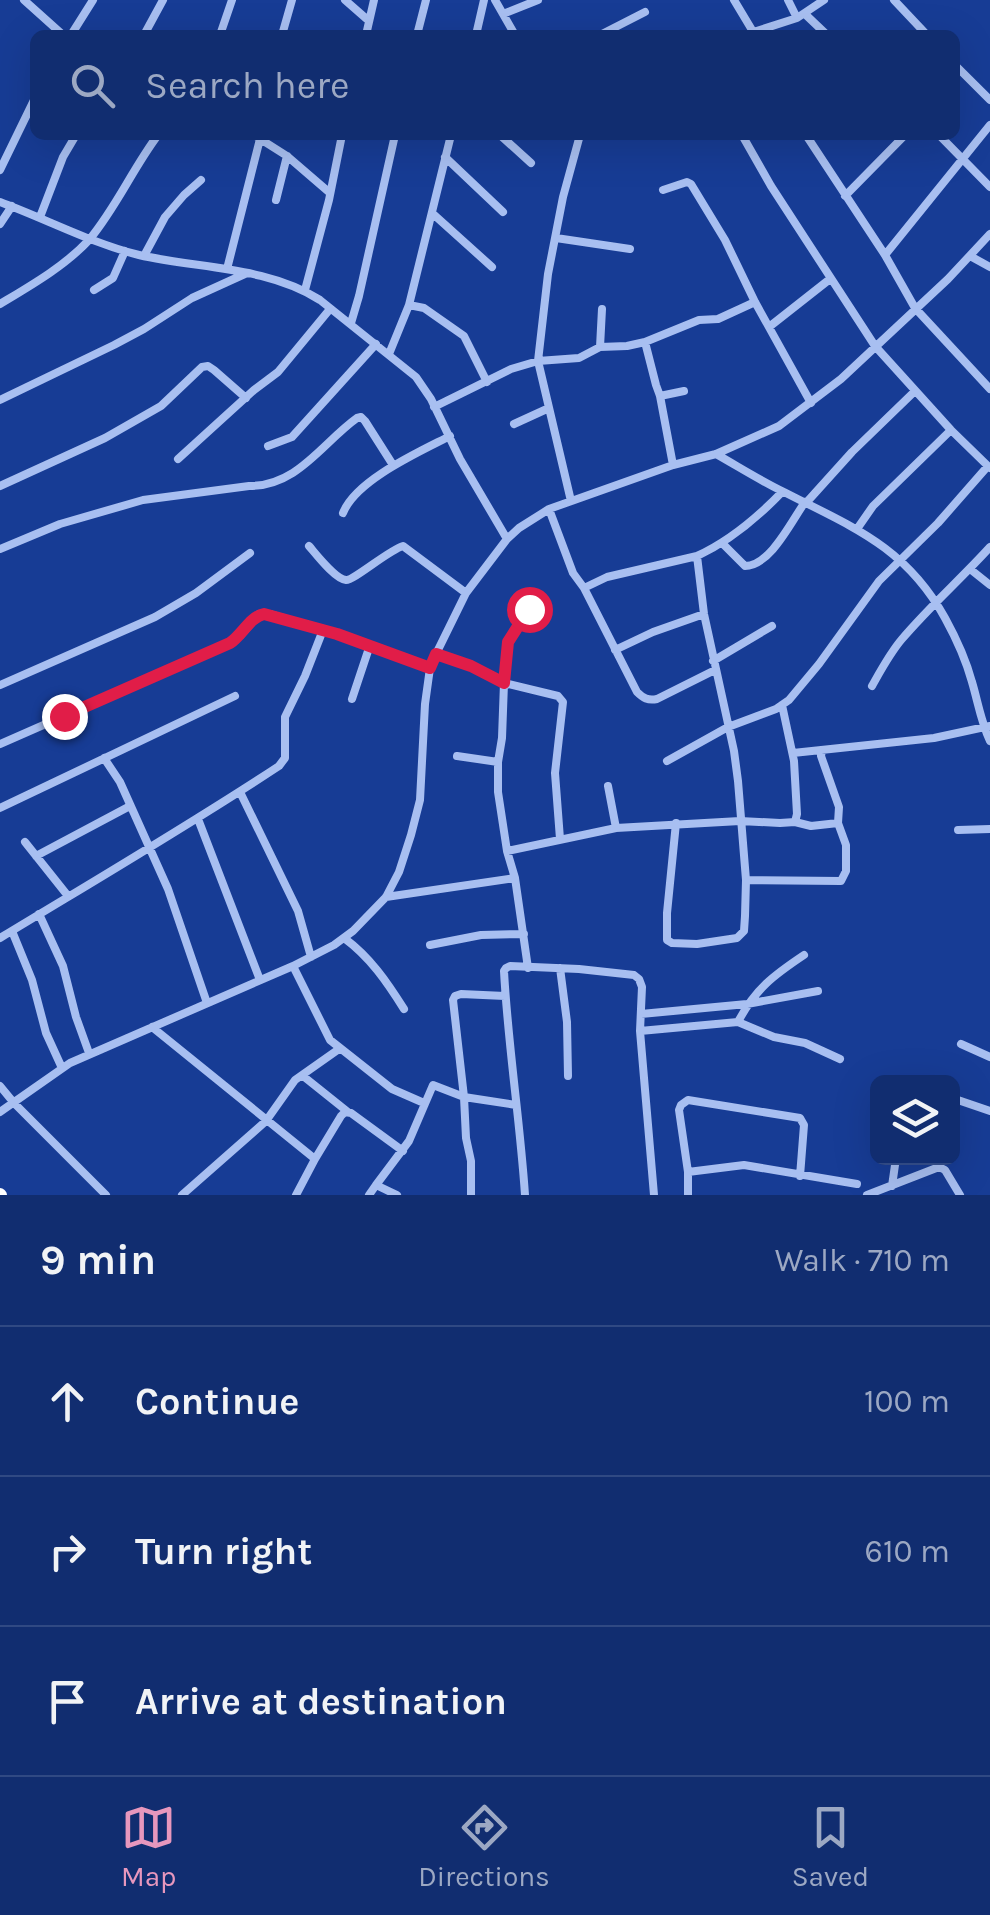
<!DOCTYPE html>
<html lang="en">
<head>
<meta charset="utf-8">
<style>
	body { margin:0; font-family:Karla,sans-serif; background:#1e3978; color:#f1f3f6 }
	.controls { position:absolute; right:30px; bottom:30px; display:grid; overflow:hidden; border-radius:15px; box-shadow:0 10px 40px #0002 }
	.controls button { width:90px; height:90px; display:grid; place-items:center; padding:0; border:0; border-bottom:2px solid #304983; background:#112d70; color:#f1f3f6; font:50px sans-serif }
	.stop { position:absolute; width:30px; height:30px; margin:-22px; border:8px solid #e11d48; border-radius:50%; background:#fff }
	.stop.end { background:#e11d48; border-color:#fff; box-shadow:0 2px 10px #0008 }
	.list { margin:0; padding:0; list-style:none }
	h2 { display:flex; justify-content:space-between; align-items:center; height:130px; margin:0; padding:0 40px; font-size:42px }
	h2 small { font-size:32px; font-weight:400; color:#9ca8c3 }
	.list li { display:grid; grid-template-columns:65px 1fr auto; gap:30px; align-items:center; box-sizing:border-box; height:150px; padding:0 40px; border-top:2px solid #304983 }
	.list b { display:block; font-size:38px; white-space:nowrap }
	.list em { font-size:32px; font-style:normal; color:#9ca8c3 }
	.icon { flex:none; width:55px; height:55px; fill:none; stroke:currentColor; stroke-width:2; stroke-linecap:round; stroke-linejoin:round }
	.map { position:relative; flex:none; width:990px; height:1195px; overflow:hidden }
	.search { position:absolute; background:#112d70; box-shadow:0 10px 40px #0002; left:30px; right:30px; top:30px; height:110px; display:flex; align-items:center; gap:25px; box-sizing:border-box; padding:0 35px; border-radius:15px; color:#9ca8c3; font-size:38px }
	.sheet { height:580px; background:#112d70 }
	nav { display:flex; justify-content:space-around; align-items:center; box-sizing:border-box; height:140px; border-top:2px solid #304983; background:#112d70; font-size:28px; color:#9ca8c3 }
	nav a { display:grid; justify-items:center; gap:5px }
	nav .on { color:#e797bd }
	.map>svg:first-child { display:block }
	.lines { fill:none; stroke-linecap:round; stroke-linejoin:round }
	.minor { stroke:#a8bff1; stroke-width:8 }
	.highway { stroke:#fff; stroke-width:12 }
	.route { stroke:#e11d48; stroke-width:12 }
</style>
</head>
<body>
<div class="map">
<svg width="990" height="1195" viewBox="0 0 990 1195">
	<rect width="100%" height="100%" fill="#173c95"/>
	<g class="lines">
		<path class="minor" d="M 24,0 L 63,35
			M 345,0 L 369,21
			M 495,0 L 515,35
			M 734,0 L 755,35
			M 788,0 L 797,18
			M 894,0 L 927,35
			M 503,14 L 538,0
			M 806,15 L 827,35
			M 71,35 L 93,0
			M 144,35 L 163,0
			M 220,35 L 232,0
			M 282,35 L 292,0
			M 366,35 L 374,0
			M 417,35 L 426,0
			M 476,35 L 484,0
			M 600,35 L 645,12
			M 744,35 L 797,18 L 824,0
			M 955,65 L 990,100
			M 254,135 L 287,156 L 330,193
			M 500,135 L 531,163
			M 742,135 L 771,186 L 875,346 L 951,430 L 990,468
			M 806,135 L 885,255 L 915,308 L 990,389
			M 939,135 L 990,187
			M 445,157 L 503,212
			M 0,170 L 35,98
			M 663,190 L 687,182 L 691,184 L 725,240 L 755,302 L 811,403
			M 845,196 L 905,135
			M 276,200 L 287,156
			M 0,202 C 46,219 91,243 139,255 C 200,269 266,266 320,300 L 416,377 L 431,399 L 460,459 L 507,539
			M 432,213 L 492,267
			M 40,217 L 63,157 L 76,135
			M 0,224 L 12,206
			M 556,238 L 630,249
			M 885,255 L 990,125
			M 144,256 L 165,217 L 184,195 L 201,180
			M 970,256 L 990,267
			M 227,269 L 261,135
			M 94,290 L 113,278 L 125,251
			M 305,290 L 329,200 L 342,135
			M 0,304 C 30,286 65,266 89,240 C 116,208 133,168 158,135
			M 409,305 L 424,308 L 464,336 L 487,382
			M 351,323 L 359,296 L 395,135
			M 769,327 L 830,279
			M 645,342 L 699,320 L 718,319 L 755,302
			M 600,347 L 602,309
			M 389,354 L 409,305 L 451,135
			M 660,396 L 684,391
			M 0,400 L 114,345 L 144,329 L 192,298 L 247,273
			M 434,407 L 511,369 L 538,361 L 579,358 L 600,347 L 627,346 L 645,342 L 656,385 L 660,396 L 673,465
			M 514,424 L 549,408
			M 268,446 L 292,437 L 376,344
			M 716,454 C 739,467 761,481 784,492 C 852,527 905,546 945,618 C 956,638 966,660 972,682 C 978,702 981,722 990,741
			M 178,459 L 254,390 L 278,372 L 330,309
			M 0,486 L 105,438 L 161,406 L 202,367 L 208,366 L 214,370 L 246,398
			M 571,501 L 538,361 L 548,274 L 563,197 L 580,135
			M 806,503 L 852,452 L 915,391
			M 549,509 L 573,573 L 584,588 L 637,692 C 643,698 648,701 657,699 L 715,670
			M 343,513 C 356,480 419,452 450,436
			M 857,529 L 873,506 L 951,430
			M 722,543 L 745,566 C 770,566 791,522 805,502
			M 309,546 C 316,554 335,579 346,580 C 353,581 389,550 403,546 L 466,593
			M 0,549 L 60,524 L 143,500 L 249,486 C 298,486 322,443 357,418 L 361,417 L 365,421 L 393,465
			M 970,569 L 990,585
			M 584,588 L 607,577 L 697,556 C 730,541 757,518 782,492
			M 529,609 L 509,643 L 504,683 L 558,696 L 563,702 L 555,773 L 560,839
			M 615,650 L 653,632 L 704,614
			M 436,654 L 471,666 L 504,683 L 502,738 L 498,762 L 498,792 L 507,851 L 515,878 L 528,968
			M 713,661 L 772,626
			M 0,685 L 155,617 L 196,593 L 250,553
			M 872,686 C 881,670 890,653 902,639 C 930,606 961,579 990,547
			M 352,699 L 370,645
			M 0,744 L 230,643 L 241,635 L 259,614 L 270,614 L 337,634 L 430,668
			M 793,753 L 934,738 L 990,726
			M 457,756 L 498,762
			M 104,758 L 120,782 L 168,889 L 207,1003
			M 667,761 L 728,727 L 776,709 L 789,700 L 819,664 L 879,581 L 938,523 L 988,466
			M 608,786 L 616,828
			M 240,792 L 298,911 L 311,957
			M 0,808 L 235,696
			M 198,819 L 260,980
			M 795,822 L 811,826 L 838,823
			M 676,823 L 667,913 L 667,940 L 672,943 L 697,944 L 737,938 L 744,931 L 745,916 L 746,880 L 738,781 L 734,751 L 704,614 L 697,556
			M 958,830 L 990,829
			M 25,842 L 68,896
			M 507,851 L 616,828 L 740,821 L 780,823 L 795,822 L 797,814 L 794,761 L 782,705
			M 36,856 L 130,806
			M 746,880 L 841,881 L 846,871 L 846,845 L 838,823 L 839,807 L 821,756 L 822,750
			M 386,897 L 515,878
			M 39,914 L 63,966 L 76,1017 L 89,1053
			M 12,931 L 32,980 L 46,1033 L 62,1068
			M 0,938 C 94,881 188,826 279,766 L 285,758 L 285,717 L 305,676 L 323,630
			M 344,938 C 370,957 387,982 404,1009
			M 430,945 L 481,935 L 524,934
			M 293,966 L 330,1040 L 392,1089 L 424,1103
			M 560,968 L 567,1022 L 568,1076
			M 641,1014 L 747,1004 L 818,991
			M 738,1022 C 755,989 774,975 804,955
			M 152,1027 L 315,1159 L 296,1195
			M 640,1031 L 738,1022 L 774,1037 L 805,1043 L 840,1059
			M 961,1044 L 990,1057
			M 303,1076 L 348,1112
			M 0,1086 L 14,1103 L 106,1195
			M 952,1098 L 990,1111
			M 0,1112 L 70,1063 L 293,966 L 334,945 L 353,931 L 386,897 L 399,872 L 411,835 L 420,800 L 425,704 L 430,668 L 436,654 L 466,593 L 507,539 L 519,528 L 549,509 L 673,465 L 716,454 L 779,426 L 841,379 L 948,279 L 990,234
			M 315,1159 L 341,1116 L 345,1112 L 351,1113 L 403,1151
			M 688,1172 L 744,1165 L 857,1184
			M 376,1185 L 409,1141 L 433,1085 L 464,1097 L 516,1105
			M 892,1186 L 896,1158
			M 182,1195 L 266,1121 L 295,1080 L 339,1049
			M 369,1195 L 376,1185 L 397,1195
			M 471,1195 L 471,1161 L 466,1138 L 464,1097 L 453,1000 L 455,996 L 461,994 L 505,996
			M 525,1195 C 520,1120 508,1046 504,971 L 506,968 L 510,966 L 579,969 L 634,975 L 639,979 L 642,987 L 640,1031 L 654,1195
			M 688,1195 L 688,1172 L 679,1110 L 681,1105 L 688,1100 L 800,1118 L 804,1125 L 800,1176
			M 867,1195 L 939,1167 L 945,1170 L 960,1195"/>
		<path class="highway" d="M 0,1194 L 1,1195"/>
	</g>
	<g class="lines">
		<path class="route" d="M 64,716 L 230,643 C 242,635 250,617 264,614 L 337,634 L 430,668 L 436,654 L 471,666 L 504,683 L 508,642 L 529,609"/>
	</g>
</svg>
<div class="controls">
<button><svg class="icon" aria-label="layers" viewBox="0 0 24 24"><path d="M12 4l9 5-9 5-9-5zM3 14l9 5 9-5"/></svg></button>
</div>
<div class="stop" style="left:529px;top:609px"></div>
<div class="stop end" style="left:64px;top:716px"></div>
<div class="search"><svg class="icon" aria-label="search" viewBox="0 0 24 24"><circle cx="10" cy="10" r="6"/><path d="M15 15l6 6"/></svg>Search here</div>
</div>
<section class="sheet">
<h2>9 min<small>Walk · 710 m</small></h2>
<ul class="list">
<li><svg class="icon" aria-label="ahead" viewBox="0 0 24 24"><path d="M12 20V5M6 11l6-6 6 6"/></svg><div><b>Continue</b></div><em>100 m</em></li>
<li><svg class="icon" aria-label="right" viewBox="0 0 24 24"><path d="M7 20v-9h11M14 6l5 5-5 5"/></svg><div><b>Turn right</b></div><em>610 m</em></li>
<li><svg class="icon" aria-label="arrive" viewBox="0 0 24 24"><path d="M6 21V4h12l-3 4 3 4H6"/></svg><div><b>Arrive at destination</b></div></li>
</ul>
</section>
<nav>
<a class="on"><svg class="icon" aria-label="map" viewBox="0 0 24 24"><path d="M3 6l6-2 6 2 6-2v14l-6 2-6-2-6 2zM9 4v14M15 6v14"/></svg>Map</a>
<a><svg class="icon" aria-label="directions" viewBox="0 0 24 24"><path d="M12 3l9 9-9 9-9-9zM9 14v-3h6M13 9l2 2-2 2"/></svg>Directions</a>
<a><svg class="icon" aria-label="saved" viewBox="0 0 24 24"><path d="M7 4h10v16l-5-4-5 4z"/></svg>Saved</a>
</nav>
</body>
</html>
